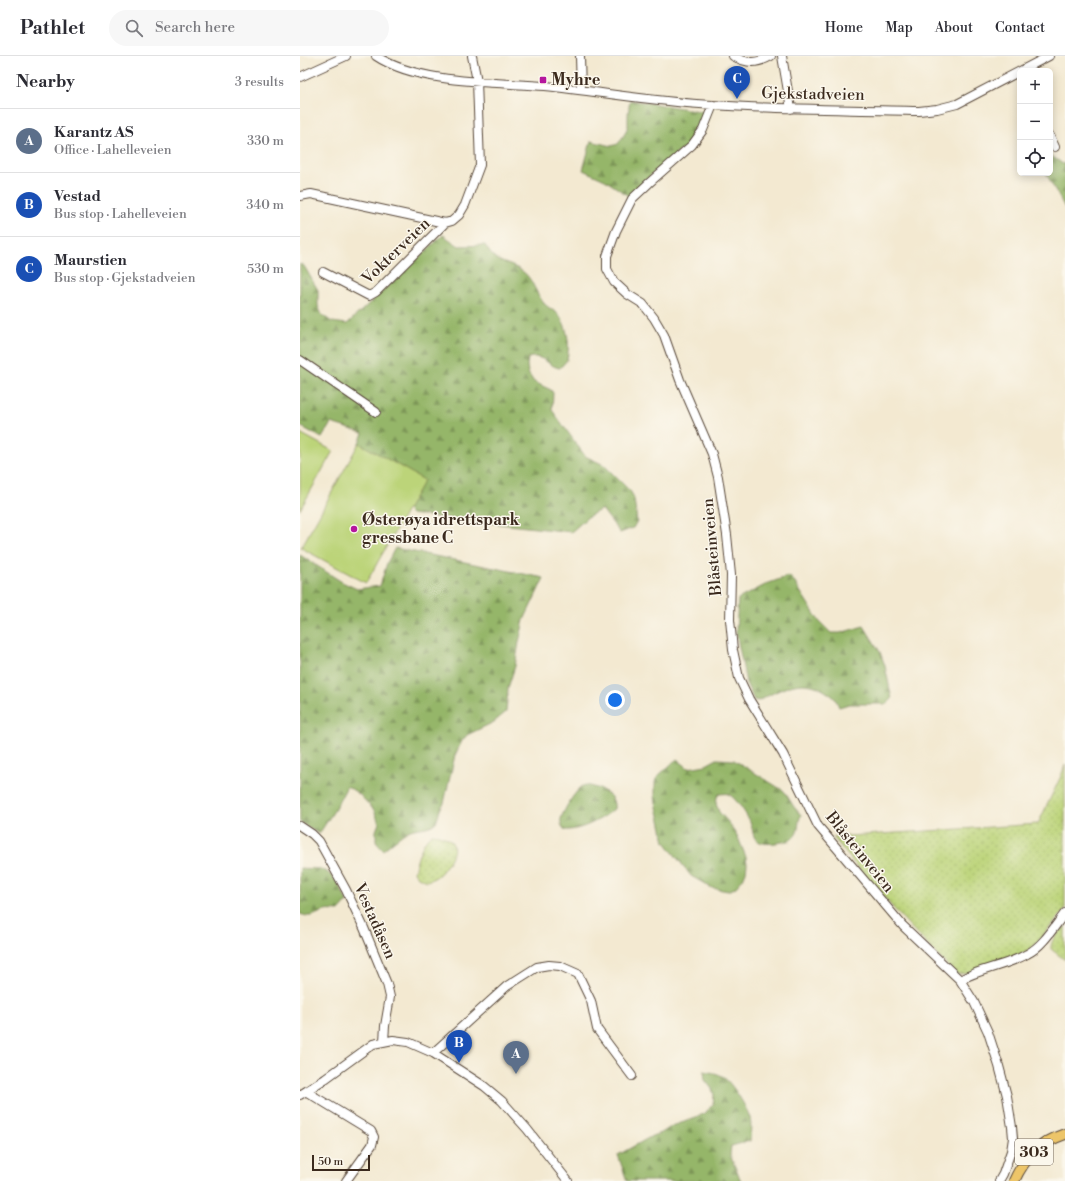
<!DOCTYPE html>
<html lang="en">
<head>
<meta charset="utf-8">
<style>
	body { margin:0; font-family:"Libre Bodoni",serif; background:#f7f7f7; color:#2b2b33 }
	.controls { position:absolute; right:12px; top:12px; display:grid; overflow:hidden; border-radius:6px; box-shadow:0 2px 10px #0003 }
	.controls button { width:36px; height:36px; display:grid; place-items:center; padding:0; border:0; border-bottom:1px solid #e1e1e2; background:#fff; color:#2b2b33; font:20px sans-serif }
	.scale { position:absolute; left:12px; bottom:10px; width:58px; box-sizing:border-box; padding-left:4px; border:2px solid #3b2a1e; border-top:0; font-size:11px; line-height:14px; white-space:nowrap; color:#3b2a1e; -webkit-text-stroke:3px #fbf7ec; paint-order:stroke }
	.you { position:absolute; left:315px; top:644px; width:14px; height:14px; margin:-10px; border:3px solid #fff; border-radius:50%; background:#1a73e8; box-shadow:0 0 0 6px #1a73e833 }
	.badge { display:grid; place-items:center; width:26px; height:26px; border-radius:50%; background:#db2777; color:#fff; font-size:13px; font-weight:700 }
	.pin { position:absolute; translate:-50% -33px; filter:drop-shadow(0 1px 2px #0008) }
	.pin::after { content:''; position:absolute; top:21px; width:14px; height:12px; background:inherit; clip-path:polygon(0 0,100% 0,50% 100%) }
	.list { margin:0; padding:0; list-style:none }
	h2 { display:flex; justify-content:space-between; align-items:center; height:52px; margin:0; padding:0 16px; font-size:17px }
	h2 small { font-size:13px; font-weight:400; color:#7c7c81 }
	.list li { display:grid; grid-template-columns:26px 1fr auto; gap:12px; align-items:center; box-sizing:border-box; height:64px; padding:0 16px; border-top:1px solid #e1e1e2 }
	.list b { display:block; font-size:15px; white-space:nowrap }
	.list p { margin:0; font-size:13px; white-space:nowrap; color:#7c7c81 }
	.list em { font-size:13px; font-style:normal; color:#7c7c81 }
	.icon { flex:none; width:22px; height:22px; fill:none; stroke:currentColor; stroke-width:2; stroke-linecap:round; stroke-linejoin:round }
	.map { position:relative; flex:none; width:765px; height:1125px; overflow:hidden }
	header { display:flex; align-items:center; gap:24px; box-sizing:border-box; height:56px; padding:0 20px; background:#fff; border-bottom:1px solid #e1e1e2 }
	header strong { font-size:19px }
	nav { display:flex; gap:22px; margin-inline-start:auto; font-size:14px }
	.search { width:280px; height:36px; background:#f7f7f7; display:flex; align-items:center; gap:10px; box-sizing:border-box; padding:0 14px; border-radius:22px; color:#7c7c81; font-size:15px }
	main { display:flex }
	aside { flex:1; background:#fff }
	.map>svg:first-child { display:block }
	.grass { fill:url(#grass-dots); stroke:#7c7f4c }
	.forest { fill:url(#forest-firs); stroke:#687044 }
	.pitch { fill:#bcd479; stroke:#7c7f4c }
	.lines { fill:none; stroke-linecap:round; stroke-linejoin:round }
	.minor-casing { stroke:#574739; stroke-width:10 }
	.major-casing { stroke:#574739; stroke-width:12 }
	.minor { stroke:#fff; stroke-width:8 }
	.major { stroke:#edc569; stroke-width:10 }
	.poi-dot { fill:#b5179e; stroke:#fbf7ec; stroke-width:1.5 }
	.labels { text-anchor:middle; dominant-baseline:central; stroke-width:3; stroke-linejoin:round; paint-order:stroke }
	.shield { fill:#fbf7ec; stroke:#75685c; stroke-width:1 }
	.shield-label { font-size:15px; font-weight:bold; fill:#3b2a1e }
	.poi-label { font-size:16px; font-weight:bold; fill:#3b2a1e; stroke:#fbf7ec; text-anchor:start }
	.street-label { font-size:16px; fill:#3b2a1e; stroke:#fbf7ec }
</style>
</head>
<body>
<header>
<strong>Pathlet</strong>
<div class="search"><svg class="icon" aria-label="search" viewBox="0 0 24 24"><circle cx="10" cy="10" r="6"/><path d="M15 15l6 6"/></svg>Search here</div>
<nav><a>Home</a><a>Map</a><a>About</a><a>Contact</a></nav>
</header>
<main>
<aside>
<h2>Nearby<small>3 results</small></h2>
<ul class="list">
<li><span class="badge" style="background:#5c6f8a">A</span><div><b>Karantz AS</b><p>Office · Lahelleveien</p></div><em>330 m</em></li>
<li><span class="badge" style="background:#1a4fb4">B</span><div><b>Vestad</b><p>Bus stop · Lahelleveien</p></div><em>340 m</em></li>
<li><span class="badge" style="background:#1a4fb4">C</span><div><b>Maurstien</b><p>Bus stop · Gjekstadveien</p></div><em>530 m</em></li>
</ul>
</aside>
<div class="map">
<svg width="765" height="1125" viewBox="0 0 765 1125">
	<defs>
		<pattern id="grass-dots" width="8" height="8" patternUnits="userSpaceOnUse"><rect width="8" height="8" fill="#bcd479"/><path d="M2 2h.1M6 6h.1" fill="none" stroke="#a2b668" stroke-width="1.8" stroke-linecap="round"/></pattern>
		<pattern id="forest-firs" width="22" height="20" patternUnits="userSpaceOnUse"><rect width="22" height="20" fill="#95b669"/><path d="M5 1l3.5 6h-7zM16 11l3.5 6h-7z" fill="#7b9456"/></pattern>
	</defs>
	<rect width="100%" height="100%" fill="#fbf7ec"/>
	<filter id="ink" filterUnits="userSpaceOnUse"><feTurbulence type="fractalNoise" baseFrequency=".025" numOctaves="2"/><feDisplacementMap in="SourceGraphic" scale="8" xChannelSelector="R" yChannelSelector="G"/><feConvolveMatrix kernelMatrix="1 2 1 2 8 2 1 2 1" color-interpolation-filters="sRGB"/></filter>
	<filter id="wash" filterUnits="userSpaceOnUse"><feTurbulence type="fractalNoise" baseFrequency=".012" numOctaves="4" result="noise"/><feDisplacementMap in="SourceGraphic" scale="16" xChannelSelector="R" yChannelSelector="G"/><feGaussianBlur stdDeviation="0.9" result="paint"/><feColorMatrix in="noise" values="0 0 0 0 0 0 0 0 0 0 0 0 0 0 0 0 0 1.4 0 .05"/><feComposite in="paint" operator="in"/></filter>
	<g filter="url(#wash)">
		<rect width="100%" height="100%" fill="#f3e9d1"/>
		<path class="grass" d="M 765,709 L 765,854 L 731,893 L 675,917 L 656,918 C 613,875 571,829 533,781 L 738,768 L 761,720 Z
			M 133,778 C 152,781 160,789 148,807 C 141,817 139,821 127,825 L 118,821 L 114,816 C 116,807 123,781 133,778 Z
			M 765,870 L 765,904 L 751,893 C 750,884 759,876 765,870 Z"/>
		<path class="forest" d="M 330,44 L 406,56 L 402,72 L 393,85 L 354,116 L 330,141 L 305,124 L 283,114 L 291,85 L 311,90 L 318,88 L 324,79 L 328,70 L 328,58 Z
			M 750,99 L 763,108 L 765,107 L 765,152 L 747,119 L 747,117 L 750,117 Z
			M 143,179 L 159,190 L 185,189 C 197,210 205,204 222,215 C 232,222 234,233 241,243 C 244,249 251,253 257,257 C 268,268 270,288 267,304 L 260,312 C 249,311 243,297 228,302 L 227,309 L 228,317 L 234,326 L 251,334 L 253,337 L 252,354 L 285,400 L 304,409 L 331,436 L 334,443 L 337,465 L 333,472 L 320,477 L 302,453 L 289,460 L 271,476 L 111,458 L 107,454 L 124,424 L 59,387 L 63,377 L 31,367 L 22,382 L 0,370 L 0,208 L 4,210 L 18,234 L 18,250 L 22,259 L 32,266 L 47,268 Z
			M 95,492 L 244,522 L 224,564 L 219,586 L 215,610 L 208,632 L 206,656 L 194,666 L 167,679 L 162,685 L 155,699 L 144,747 C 138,754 139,763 135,767 C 128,773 116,771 108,775 C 99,780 91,788 83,794 L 76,786 L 76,775 L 79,767 L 74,754 L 59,738 L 47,730 L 35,753 L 19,778 L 0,766 L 0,499 L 42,526 L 57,533 L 80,530 L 87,507 Z
			M 489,520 L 493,524 L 519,565 L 531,577 L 540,577 L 564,570 L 580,596 L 585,610 L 592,643 L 587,648 L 549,648 L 539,651 C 535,641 534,641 525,635 C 501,619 480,634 458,645 L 454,644 L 446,627 L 436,575 L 438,543 L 469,527 Z
			M 377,703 L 388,712 L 406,709 L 417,703 L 434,704 L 484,735 L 494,751 L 501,759 C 496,770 502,776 489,785 C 480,786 466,790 458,785 C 452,782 453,773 451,768 C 448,761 436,741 428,738 C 426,737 422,738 419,738 L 417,741 L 416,748 L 419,756 L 429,767 L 439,784 L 446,801 L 447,808 L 446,816 L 443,823 L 435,832 L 428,835 L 412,832 L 391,820 L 365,786 L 355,742 L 355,726 L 358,720 Z
			M 285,729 C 298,731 316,737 314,753 C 303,763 280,775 265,774 C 262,771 260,767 261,763 C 263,755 277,731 285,729 Z
			M 0,812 C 6,813 13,812 19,813 C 35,817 41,832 47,846 L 39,855 C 34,855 29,854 25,855 C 13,858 14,863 0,858 Z
			M 404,1015 C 410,1016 417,1017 422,1020 C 433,1028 446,1050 450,1062 C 452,1070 450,1077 450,1085 L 431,1090 L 430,1099 L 441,1125 L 327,1125 L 318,1099 L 352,1080 L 363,1076 L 372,1070 L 396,1062 L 406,1056 L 413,1048 L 414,1039 L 412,1033 L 405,1024 Z"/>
		<path class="pitch" d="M 0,377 L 33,395 L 0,454 Z
			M 59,387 L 124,424 L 66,527 L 1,492 Z"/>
	</g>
	<g filter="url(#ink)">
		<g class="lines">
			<g class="minor-casing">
				<path id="minor" d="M 76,0 C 118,28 195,26 245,30 C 301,36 357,46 413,49 C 482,54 551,53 619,55 L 637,53 L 657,48 L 749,0
					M 280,0 L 281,34
					M 433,0 C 447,8 457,8 471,0
					M 482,0 L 491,53
					M 0,21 L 46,0
					M 413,49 L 403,74 L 392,89 L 349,127 L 332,143 L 316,175 L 307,200 L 307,213 L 314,226 L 327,238 L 343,248 L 354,262 L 364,279 L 380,324 L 412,398 L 418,421 L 427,479 L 431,519 L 430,564 L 433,594 L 439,622 L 449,643 L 483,698 L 518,770 L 603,870 L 660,924 L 674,946 L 688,976 L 699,1010 L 707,1040 L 712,1071 L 713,1082 L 711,1095 L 703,1118 L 699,1125
					M 750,80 L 755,91
					M 0,140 L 11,138 L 145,167 L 152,165 L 159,159 L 165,149 L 180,109 L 177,25 L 172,0
					M 23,216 L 69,240 L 76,236 L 145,167
					M 0,304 L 76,356
					M 0,770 L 12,778 L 19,785 L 46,834 L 64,872 L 87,928 L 90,941 L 85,970 L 84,985
					M 660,924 C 681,912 707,910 727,898 C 743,890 754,871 765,857
					M 133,997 L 207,930 L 237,911 L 249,909 L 260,910 L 278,918 L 291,945 L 297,973 L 332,1020
					M 7,1036 L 71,1075 L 74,1081 L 72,1089 L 46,1125
					M 0,1039 L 25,1023 L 73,988 L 93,984 L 108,986 L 133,997 L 184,1030 L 202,1045 L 227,1073 L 268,1125"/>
			</g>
			<g class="major-casing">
				<path id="major" d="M 714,1125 C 725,1101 739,1087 765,1078"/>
			</g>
			<use href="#minor" class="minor"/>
			<use href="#major" class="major"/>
		</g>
	</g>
	<g class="poi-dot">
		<rect x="239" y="20" width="8" height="8" rx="2"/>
		<circle cx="54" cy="473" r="4"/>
	</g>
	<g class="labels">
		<rect class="shield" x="715" y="1083" width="38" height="26" rx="3"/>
		<g class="shield-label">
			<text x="734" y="1096">303</text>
		</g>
		<g class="poi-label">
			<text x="251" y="24">Myhre</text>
			<text x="62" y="464">Østerøya idrettspark<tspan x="62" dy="18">gressbane C</tspan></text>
		</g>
		<g class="street-label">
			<text transform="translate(513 38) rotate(1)">Gjekstadveien</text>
			<text transform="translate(96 195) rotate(-44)">Vokterveien</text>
			<text transform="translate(412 491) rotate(-95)">Blåsteinveien</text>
			<text transform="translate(560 796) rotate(51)">Blåsteinveien</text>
			<text transform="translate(75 865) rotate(66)">Vestadåsen</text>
		</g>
	</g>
</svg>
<div class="controls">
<button>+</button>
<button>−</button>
<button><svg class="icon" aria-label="locate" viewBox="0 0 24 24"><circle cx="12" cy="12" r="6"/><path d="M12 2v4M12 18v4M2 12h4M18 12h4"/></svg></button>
</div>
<div class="scale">50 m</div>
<div class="you"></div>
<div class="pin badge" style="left:216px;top:1018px;background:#5c6f8a">A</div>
<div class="pin badge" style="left:159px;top:1007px;background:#1a4fb4">B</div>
<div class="pin badge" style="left:437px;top:43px;background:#1a4fb4">C</div>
</div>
</main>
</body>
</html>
